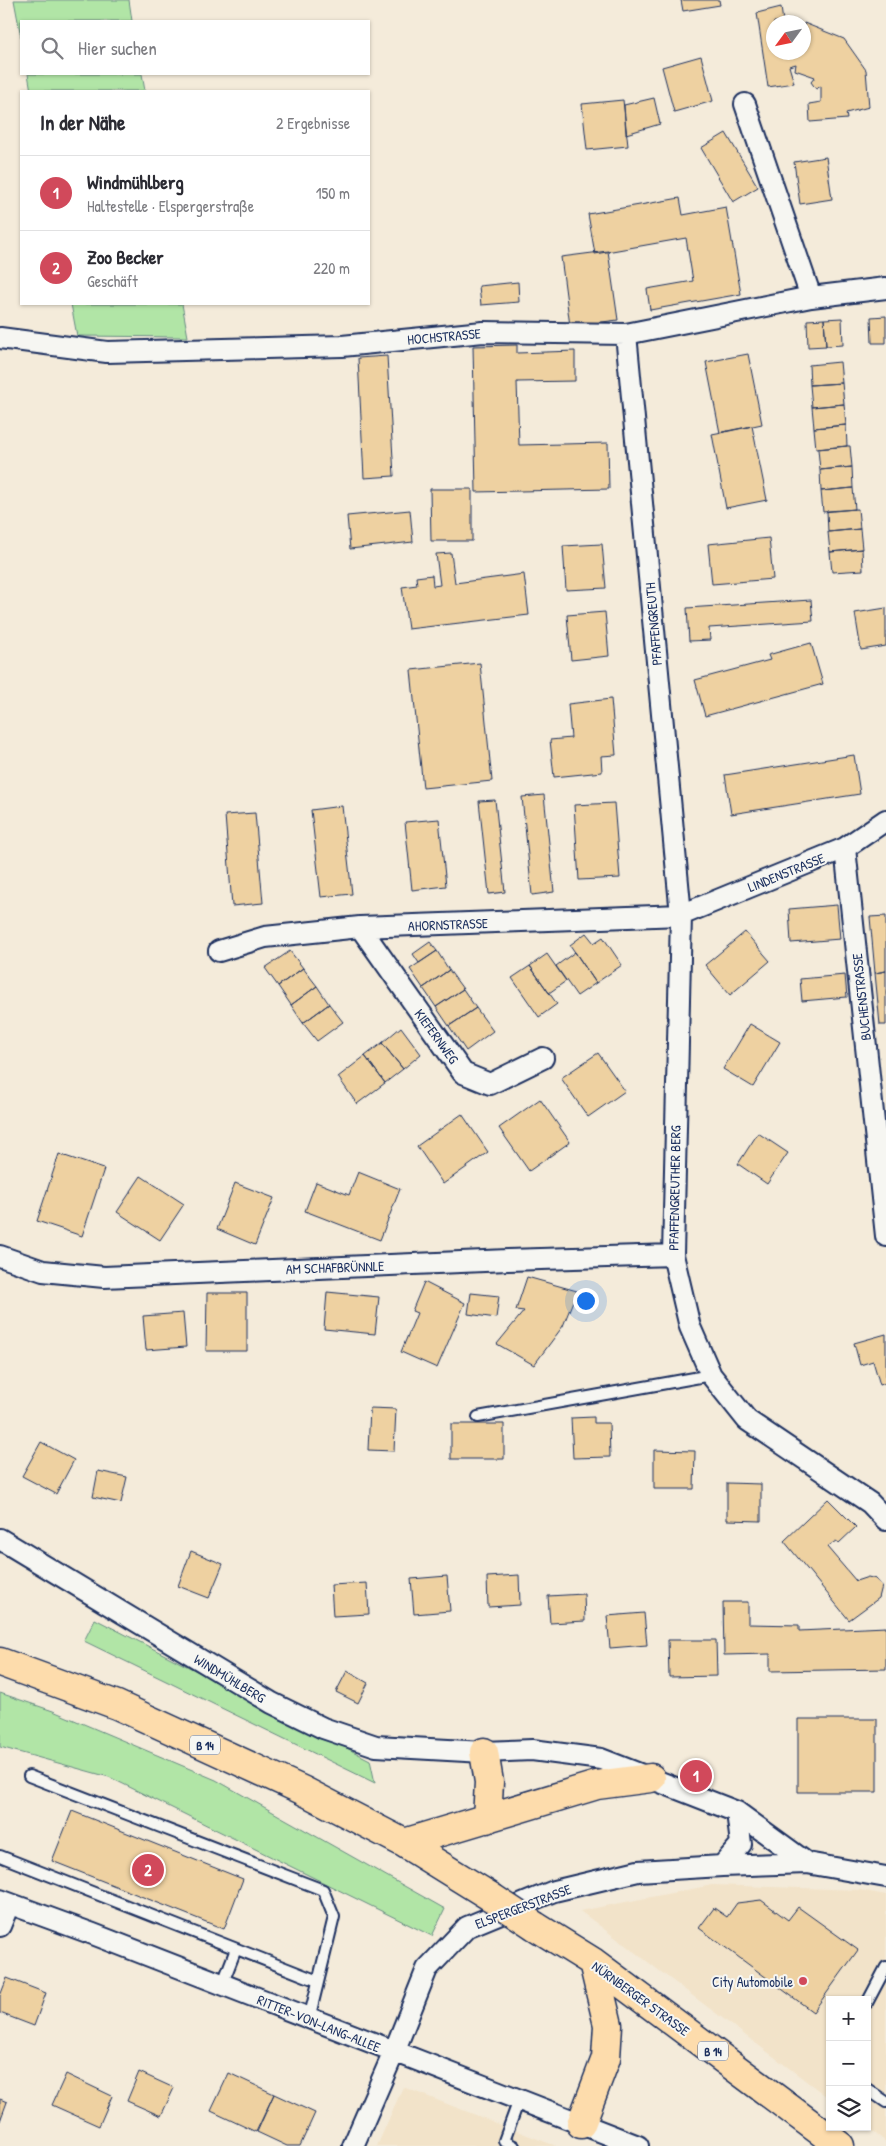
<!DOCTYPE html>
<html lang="de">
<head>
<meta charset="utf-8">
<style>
	body { margin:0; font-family:"Patrick Hand",sans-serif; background:#f2f2f3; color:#2b2b33 }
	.controls { position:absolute; right:15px; bottom:15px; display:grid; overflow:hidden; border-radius:0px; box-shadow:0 1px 4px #0004 }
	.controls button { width:45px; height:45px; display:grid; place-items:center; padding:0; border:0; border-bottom:1px solid #e1e1e2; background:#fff; color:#2b2b33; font:25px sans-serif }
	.compass { position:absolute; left:766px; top:15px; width:45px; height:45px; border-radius:50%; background:#fff; box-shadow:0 1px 4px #0004; rotate:237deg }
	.you { position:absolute; left:585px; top:1300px; width:18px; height:18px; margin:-12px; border:4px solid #fff; border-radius:50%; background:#1a73e8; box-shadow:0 0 0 8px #1a73e833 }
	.badge { display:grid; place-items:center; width:32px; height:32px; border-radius:50%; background:#d1495b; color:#fff; font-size:16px; font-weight:700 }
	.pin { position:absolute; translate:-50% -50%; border:2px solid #fff; box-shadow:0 1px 5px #0006 }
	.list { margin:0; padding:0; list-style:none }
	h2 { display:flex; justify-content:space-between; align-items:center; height:65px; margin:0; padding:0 20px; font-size:21px }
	h2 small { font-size:16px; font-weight:400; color:#7c7c81 }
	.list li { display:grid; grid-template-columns:32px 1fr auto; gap:15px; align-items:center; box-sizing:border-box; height:75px; padding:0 20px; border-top:1px solid #e1e1e2 }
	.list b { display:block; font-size:19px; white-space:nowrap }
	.list p { margin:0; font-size:16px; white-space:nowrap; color:#7c7c81 }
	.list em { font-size:16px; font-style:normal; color:#7c7c81 }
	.icon { flex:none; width:28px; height:28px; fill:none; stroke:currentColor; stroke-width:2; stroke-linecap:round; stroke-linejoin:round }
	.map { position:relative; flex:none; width:886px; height:2146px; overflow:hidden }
	.search { position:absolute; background:#fff; box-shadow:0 1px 4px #0004; left:20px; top:20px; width:350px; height:55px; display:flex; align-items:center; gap:12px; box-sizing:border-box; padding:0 18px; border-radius:0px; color:#7c7c81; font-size:19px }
	.panel { position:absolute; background:#fff; box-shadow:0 1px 4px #0004; left:20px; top:90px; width:350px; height:215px; border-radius:0px }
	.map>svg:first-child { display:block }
	.built { fill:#f2e3c9 }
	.green { fill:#b1e5a6; stroke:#668a82 }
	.building { fill:#eed1a1; stroke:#1b2f5e }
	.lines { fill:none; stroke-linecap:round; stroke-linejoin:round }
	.lane-casing { stroke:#1b2f5e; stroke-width:14 }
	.street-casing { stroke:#1b2f5e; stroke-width:24 }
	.primary-casing { stroke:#1b2f5e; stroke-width:31 }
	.lane { stroke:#f6f6f2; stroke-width:10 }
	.street { stroke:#f6f6f2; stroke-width:20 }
	.primary { stroke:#fddcac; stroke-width:28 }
	.primary-bridge-casing { stroke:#1b2f5e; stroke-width:31; stroke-linecap:butt }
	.primary-bridge { stroke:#fddcac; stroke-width:28 }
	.poi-dot { fill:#d1495b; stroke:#f6f6f2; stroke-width:2 }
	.labels { text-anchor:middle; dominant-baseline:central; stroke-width:4; stroke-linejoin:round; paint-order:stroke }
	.shield { fill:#f6f6f2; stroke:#5d6b8a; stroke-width:1 }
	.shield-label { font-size:12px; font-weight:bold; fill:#1b2f5e }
	.street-label { font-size:14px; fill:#1b2f5e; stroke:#f6f6f2 }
	.poi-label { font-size:14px; fill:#1b2f5e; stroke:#f6f6f2; text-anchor:end }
</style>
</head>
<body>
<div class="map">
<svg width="886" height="2146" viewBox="0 0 886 2146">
	<rect width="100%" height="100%" fill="#f4ebda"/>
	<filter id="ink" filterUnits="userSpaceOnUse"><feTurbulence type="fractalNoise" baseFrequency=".02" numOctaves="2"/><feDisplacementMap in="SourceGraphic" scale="10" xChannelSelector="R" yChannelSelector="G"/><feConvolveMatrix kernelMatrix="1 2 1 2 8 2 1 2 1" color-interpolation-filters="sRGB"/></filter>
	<g filter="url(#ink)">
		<path class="built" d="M 712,1885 L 860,1890 L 886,1895 L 886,2142 L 867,2127 L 867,2000 L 830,2000 L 830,2099 L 580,1911 Z
			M 403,2087 L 556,2146 L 377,2146 Z"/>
		<path class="green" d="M 14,0 L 129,0 L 132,21 L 21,21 L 21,37 Z
			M 28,74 L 142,74 L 145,91 L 31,91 Z
			M 71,304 L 182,304 L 188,337 L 77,336 Z
			M 95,1619 L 370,1760 L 375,1783 L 84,1641 Z
			M 0,1693 L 53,1711 L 216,1780 L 445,1909 L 432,1936 L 109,1777 L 0,1747 Z"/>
		<path class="building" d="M 681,0 L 719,0 L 720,5 L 683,11 Z
			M 781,7 L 783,22 L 774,22 L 774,52 L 804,52 L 804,23 L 844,39 L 866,70 L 869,107 L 846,113 L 847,119 L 810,122 L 809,104 L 821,102 L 821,86 L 816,89 L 811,82 L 815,77 L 795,70 L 796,64 L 789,66 L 794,83 L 768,87 L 757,13 Z
			M 701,56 L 713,101 L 674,112 L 662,67 Z
			M 654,98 L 660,124 L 626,134 L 624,105 Z
			M 623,100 L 628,146 L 587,150 L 582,104 Z
			M 726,133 L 758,187 L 733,202 L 701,148 Z
			M 826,157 L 832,199 L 800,204 L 794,162 Z
			M 680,198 L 683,215 L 726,207 L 741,294 L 650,310 L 647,289 L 693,281 L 686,238 L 595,254 L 588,214 Z
			M 608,251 L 618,320 L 570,326 L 561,257 Z
			M 518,282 L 519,302 L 481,305 L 479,286 Z
			M 886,316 L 886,343 L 872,343 L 871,317 Z
			M 842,318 L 843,345 L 826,346 L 824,319 Z
			M 824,319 L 826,346 L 808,347 L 807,320 Z
			M 517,345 L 517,353 L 575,351 L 575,381 L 517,382 L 519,445 L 608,443 L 609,489 L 476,492 L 473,346 Z
			M 748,354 L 762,424 L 720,433 L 706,362 Z
			M 387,356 L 394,476 L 364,478 L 358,358 Z
			M 840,362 L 842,383 L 810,385 L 809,365 Z
			M 842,383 L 844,404 L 812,407 L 810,385 Z
			M 844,404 L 846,425 L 814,428 L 812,407 Z
			M 846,425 L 847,446 L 816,449 L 814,428 Z
			M 752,426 L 767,500 L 726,508 L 712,434 Z
			M 847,446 L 850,446 L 852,467 L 820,470 L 818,449 Z
			M 852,467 L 853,488 L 821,491 L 820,470 Z
			M 853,488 L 855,509 L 823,512 L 821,491 Z
			M 430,489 L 472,489 L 472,541 L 431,541 Z
			M 858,509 L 860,529 L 828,532 L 827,511 Z
			M 410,510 L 413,542 L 350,549 L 347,516 Z
			M 860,529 L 862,549 L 830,552 L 828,532 Z
			M 769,538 L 773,579 L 712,584 L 708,544 Z
			M 602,544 L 606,588 L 566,590 L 563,546 Z
			M 862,549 L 863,570 L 832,572 L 830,552 Z
			M 451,553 L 455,583 L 524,574 L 529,615 L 408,629 L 402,587 L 417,585 L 416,577 L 432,575 L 433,586 L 440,585 L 436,554 Z
			M 811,600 L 813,621 L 709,628 L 710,640 L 689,641 L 687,608 Z
			M 886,608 L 886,646 L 861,650 L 855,613 Z
			M 605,612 L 609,656 L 571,660 L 567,615 Z
			M 811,643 L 823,684 L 705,716 L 695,680 L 770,660 L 768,655 Z
			M 480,663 L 492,781 L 423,788 L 411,670 Z
			M 611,699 L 616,755 L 601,756 L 602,772 L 554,777 L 550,740 L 571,738 L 568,704 Z
			M 854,755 L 860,794 L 731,814 L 725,775 Z
			M 544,795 L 554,892 L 532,895 L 522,797 Z
			M 495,800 L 505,892 L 489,894 L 479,801 Z
			M 614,803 L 620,878 L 579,880 L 574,805 Z
			M 342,806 L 352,894 L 321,897 L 311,810 Z
			M 255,813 L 263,903 L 232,906 L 225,815 Z
			M 439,819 L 446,886 L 412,890 L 405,822 Z
			M 837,905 L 840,939 L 791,943 L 789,909 Z
			M 886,916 L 886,971 L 875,973 L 870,917 Z
			M 745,932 L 770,961 L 730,995 L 705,965 Z
			M 586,933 L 594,943 L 603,937 L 622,965 L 596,983 L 570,945 Z
			M 430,942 L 437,951 L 419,963 L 413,954 Z
			M 290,951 L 303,968 L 278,986 L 265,968 Z
			M 437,951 L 449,970 L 423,988 L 410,969 Z
			M 575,952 L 596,983 L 577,996 L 556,966 Z
			M 547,954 L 566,981 L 549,993 L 530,966 Z
			M 530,966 L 557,1004 L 539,1017 L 512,978 Z
			M 303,968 L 317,986 L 291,1005 L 278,986 Z
			M 449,970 L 463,989 L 436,1007 L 423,988 Z
			M 886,971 L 886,1025 L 880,1025 L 875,973 Z
			M 845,975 L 847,997 L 802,1001 L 800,979 Z
			M 317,986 L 329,1004 L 303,1023 L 291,1005 Z
			M 463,989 L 476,1008 L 449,1026 L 436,1007 Z
			M 329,1004 L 343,1022 L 317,1041 L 303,1023 Z
			M 476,1008 L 493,1031 L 466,1051 L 449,1026 Z
			M 750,1024 L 780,1042 L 753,1087 L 723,1069 Z
			M 401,1027 L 421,1054 L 403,1069 L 382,1043 Z
			M 382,1043 L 403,1069 L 385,1083 L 365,1056 Z
			M 598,1053 L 625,1091 L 588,1117 L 561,1078 Z
			M 365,1056 L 385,1083 L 357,1104 L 338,1077 Z
			M 540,1099 L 570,1142 L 529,1171 L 499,1128 Z
			M 462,1114 L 488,1152 L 443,1184 L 417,1146 Z
			M 758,1133 L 788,1153 L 767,1184 L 738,1164 Z
			M 59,1154 L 104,1169 L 82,1236 L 37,1221 Z
			M 358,1172 L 400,1189 L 380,1240 L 305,1211 L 316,1182 L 349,1195 Z
			M 141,1176 L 184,1204 L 160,1240 L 117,1212 Z
			M 235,1183 L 274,1198 L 255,1245 L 217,1229 Z
			M 527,1277 L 577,1291 L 563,1326 L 534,1365 L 497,1344 L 524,1311 L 516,1310 Z
			M 424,1282 L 465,1303 L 437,1368 L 401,1352 L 417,1313 L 412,1311 Z
			M 327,1292 L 379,1297 L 375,1334 L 324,1329 Z
			M 207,1293 L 247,1293 L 247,1351 L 206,1351 Z
			M 471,1293 L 499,1296 L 496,1318 L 468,1314 Z
			M 183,1313 L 186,1347 L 146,1350 L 143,1316 Z
			M 886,1334 L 886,1383 L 880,1385 L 873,1361 L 860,1365 L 854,1343 Z
			M 370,1408 L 396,1409 L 394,1451 L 368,1450 Z
			M 594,1417 L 594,1423 L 609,1423 L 610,1457 L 573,1458 L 571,1418 Z
			M 451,1424 L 504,1424 L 504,1459 L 451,1459 Z
			M 41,1442 L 74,1460 L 56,1494 L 22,1476 Z
			M 654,1450 L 695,1451 L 694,1489 L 654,1489 Z
			M 98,1471 L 127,1477 L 121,1503 L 93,1497 Z
			M 727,1483 L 761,1484 L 761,1521 L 727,1520 Z
			M 828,1499 L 856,1527 L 839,1543 L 836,1541 L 827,1547 L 856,1581 L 868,1577 L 876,1579 L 882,1586 L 879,1598 L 849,1620 L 784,1541 Z
			M 191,1551 L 223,1564 L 209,1598 L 178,1586 Z
			M 519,1575 L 520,1605 L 488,1607 L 487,1577 Z
			M 447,1576 L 450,1611 L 414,1614 L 411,1579 Z
			M 367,1583 L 369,1614 L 333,1616 L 331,1585 Z
			M 584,1594 L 585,1621 L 550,1623 L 548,1596 Z
			M 723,1602 L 748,1602 L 748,1624 L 799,1625 L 799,1631 L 886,1627 L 886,1669 L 770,1671 L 770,1654 L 724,1655 Z
			M 644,1613 L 647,1645 L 610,1648 L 607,1616 Z
			M 668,1640 L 716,1640 L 717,1676 L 669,1677 Z
			M 347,1671 L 368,1683 L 358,1703 L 336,1692 Z
			M 798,1719 L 877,1719 L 877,1792 L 798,1792 Z
			M 72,1811 L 243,1879 L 224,1929 L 52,1861 Z
			M 761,1900 L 788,1920 L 798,1907 L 858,1950 L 813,2012 L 699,1928 L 714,1908 L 727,1917 L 737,1903 Z
			M 7,1978 L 46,1993 L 34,2026 L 0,2013 L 0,1996 Z
			M 139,2072 L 174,2088 L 161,2116 L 127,2101 Z
			M 229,2073 L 274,2094 L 256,2132 L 211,2111 Z
			M 66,2074 L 112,2096 L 99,2126 L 52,2105 Z
			M 274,2094 L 315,2113 L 300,2146 L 287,2146 L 257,2132 Z
			M 0,2099 L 7,2102 L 0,2121 Z"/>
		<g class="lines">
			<g class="lane-casing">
				<path id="lane" d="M 478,1417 L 711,1375
					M 29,1776 L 323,1890 L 334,1917 L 309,2019
					M 0,1856 L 318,1981
					M 222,1985 L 236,1949
					M 867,2003 L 886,1967
					M 867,2089 L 886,2102
					M 514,2146 L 504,2141 L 519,2100"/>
			</g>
			<g class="street-casing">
				<path id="street" d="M 745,104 L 811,297
					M 626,334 L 681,915 L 673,1255 L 690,1327 L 711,1375 L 747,1420 L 870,1503 L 886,1520
					M 0,338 L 107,352 L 342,346 L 483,332 L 626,334 L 811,297 L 886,288
					M 845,848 L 886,1236
					M 360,927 L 463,1073 L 490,1084 L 543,1058
					M 219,951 L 265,937 L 360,927 L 681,915 L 845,848 L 886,820
					M 0,1256 L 43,1271 L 104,1277 L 508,1260 L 673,1255
					M 0,1539 L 272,1703 L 323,1728 L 376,1746 L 484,1752 L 532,1750 L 601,1759 L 737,1812 L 807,1863
					M 722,1866 L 741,1844 L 737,1812
					M 0,1900 L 93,1934 L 638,2146
					M 0,1926 L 9,1904
					M 353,2146 L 394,2052 L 427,1969 L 467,1927 L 554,1891 L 638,1871 L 722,1866 L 807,1863 L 886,1877"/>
			</g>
			<g class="primary-casing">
				<path id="primary" d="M 0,1662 L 117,1705 L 302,1790 L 404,1843 L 491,1897
					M 484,1752 L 489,1782 L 487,1819
					M 404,1843 L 597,1785 L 651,1778
					M 535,1926 L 593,1962 L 840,2146
					M 581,2124 L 606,2058 L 608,2025 L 593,1962"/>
			</g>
			<use href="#lane" class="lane"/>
			<use href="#street" class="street"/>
			<use href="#primary" class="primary"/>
			<g class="primary-bridge-casing">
				<path id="primary-bridge" d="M 491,1897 L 535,1926"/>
			</g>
			<use href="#primary-bridge" class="primary-bridge"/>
		</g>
	</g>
	<circle class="poi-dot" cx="803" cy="1981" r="5"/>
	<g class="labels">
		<g class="shield">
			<rect x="190" y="1735.5" width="30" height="19" rx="4"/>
			<rect x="698" y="2041.5" width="30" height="19" rx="4"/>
		</g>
		<g class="shield-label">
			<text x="205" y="1745">B 14</text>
			<text x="713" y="2051">B 14</text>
		</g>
		<g class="street-label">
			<text transform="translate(444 336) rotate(-5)">HOCHSTRASSE</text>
			<text transform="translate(653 624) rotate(-95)">PFAFFENGREUTH</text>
			<text transform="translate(786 872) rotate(-22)">LINDENSTRASSE</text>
			<text transform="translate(448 924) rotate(-2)">AHORNSTRASSE</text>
			<text transform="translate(861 997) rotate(-96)">BUCHENSTRASSE</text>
			<text transform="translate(437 1036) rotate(54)">KIEFERNWEG</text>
			<text transform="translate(674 1188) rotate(-89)">PFAFFENGREUTHER BERG</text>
			<text transform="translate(335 1267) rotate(-2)">AM SCHAFBRÜNNLE</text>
			<text transform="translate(230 1678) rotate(31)">WINDMÜHLBERG</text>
			<text transform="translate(523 1906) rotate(-21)">ELSPERGERSTRASSE</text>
			<text transform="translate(641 1998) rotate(36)">NÜRNBERGER STRASSE</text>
			<text transform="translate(319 2023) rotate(22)">RITTER-VON-LANG-ALLEE</text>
		</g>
		<g class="poi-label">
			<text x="793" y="1981">City Automobile</text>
		</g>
	</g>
</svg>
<div class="controls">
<button>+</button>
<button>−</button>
<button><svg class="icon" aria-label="layers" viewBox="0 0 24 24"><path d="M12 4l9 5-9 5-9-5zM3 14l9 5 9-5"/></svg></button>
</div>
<svg class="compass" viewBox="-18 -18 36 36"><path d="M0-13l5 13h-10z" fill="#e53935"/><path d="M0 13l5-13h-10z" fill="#7c7c81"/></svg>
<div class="you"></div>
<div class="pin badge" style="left:696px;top:1776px">1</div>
<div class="pin badge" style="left:148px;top:1870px">2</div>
<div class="search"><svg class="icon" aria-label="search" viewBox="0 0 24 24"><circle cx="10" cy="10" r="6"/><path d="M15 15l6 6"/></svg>Hier suchen</div>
<section class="panel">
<h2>In der Nähe<small>2 Ergebnisse</small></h2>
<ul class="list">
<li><span class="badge">1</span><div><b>Windmühlberg</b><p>Haltestelle · Elspergerstraße</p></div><em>150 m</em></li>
<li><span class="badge">2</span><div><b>Zoo Becker</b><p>Geschäft</p></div><em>220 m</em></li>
</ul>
</section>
</div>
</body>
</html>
